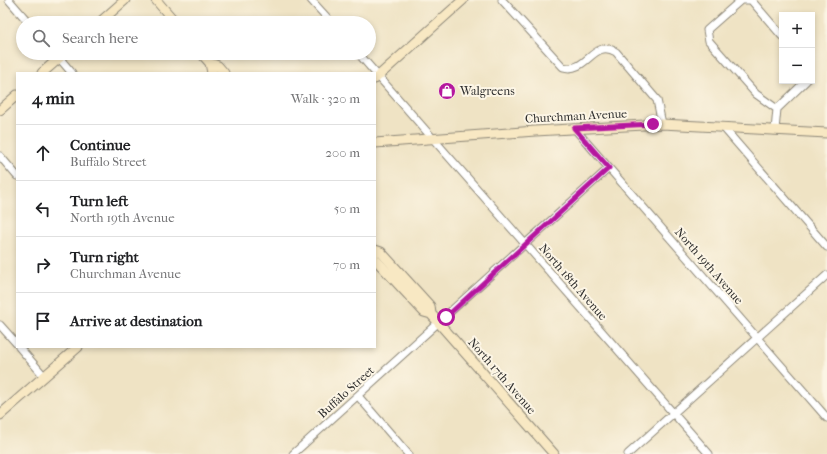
<!DOCTYPE html>
<html lang="en">
<head>
<meta charset="utf-8">
<style>
	body { margin:0; font-family:"IM FELL French Canon",serif; background:#f6f6f6; color:#202124 }
	.controls { position:absolute; right:12px; top:12px; display:grid; overflow:hidden; border-radius:0px; box-shadow:0 2px 6px #0003 }
	.controls button { width:36px; height:36px; display:grid; place-items:center; padding:0; border:0; border-bottom:1px solid #e0e0e0; background:#fff; color:#202124; font:20px sans-serif }
	.stop { position:absolute; width:12px; height:12px; margin:-9px; border:3px solid #b5179e; border-radius:50%; background:#fff }
	.stop.end { background:#b5179e; border-color:#fff; box-shadow:0 1px 4px #0008 }
	.list { margin:0; padding:0; list-style:none }
	h2 { display:flex; justify-content:space-between; align-items:center; height:52px; margin:0; padding:0 16px; font-size:17px }
	h2 small { font-size:13px; font-weight:400; color:#757577 }
	.list li { display:grid; grid-template-columns:26px 1fr auto; gap:12px; align-items:center; box-sizing:border-box; height:56px; padding:0 16px; border-top:1px solid #e0e0e0 }
	.list b { display:block; font-size:15px; white-space:nowrap }
	.list p { margin:0; font-size:13px; white-space:nowrap; color:#757577 }
	.list em { font-size:13px; font-style:normal; color:#757577 }
	.icon { flex:none; width:22px; height:22px; fill:none; stroke:currentColor; stroke-width:2; stroke-linecap:round; stroke-linejoin:round }
	.map { position:relative; flex:none; width:827px; height:454px; overflow:hidden }
	.search { position:absolute; background:#fff; box-shadow:0 2px 6px #0003; left:16px; top:16px; width:360px; height:44px; display:flex; align-items:center; gap:10px; box-sizing:border-box; padding:0 14px; border-radius:22px; color:#757577; font-size:15px }
	.panel { position:absolute; background:#fff; box-shadow:0 2px 6px #0003; left:16px; top:72px; width:360px; height:276px; border-radius:0px }
	.map>svg:first-child { display:block }
	.lines { fill:none; stroke-linecap:round; stroke-linejoin:round }
	.street-casing { stroke:#8d8778; stroke-width:9 }
	.secondary-casing { stroke:#8d8778; stroke-width:11 }
	.street { stroke:#fff; stroke-width:7 }
	.secondary { stroke:#f8e8c3; stroke-width:9 }
	.route { stroke:#b5179e; stroke-width:5 }
	.labels { text-anchor:middle; dominant-baseline:central; stroke-width:4; stroke-linejoin:round; paint-order:stroke }
	.poi-label { font-size:12px; fill:#2b2b2b; stroke:#fcf5e5; text-anchor:start }
	.street-label { font-size:12px; fill:#2b2b2b; stroke:#fcf5e5 }
</style>
</head>
<body>
<div class="map">
<svg width="827" height="454" viewBox="0 0 827 454">
	<rect width="100%" height="100%" fill="#fcf5e5"/>
	<filter id="ink" filterUnits="userSpaceOnUse"><feTurbulence type="fractalNoise" baseFrequency=".025" numOctaves="2"/><feDisplacementMap in="SourceGraphic" scale="8" xChannelSelector="R" yChannelSelector="G"/><feConvolveMatrix kernelMatrix="1 2 1 2 8 2 1 2 1" color-interpolation-filters="sRGB"/></filter>
	<filter id="wash" filterUnits="userSpaceOnUse"><feTurbulence type="fractalNoise" baseFrequency=".012" numOctaves="4" result="noise"/><feDisplacementMap in="SourceGraphic" scale="16" xChannelSelector="R" yChannelSelector="G"/><feGaussianBlur stdDeviation="0.9" result="paint"/><feColorMatrix in="noise" values="0 0 0 0 0 0 0 0 0 0 0 0 0 0 0 0 0 1.4 0 .05"/><feComposite in="paint" operator="in"/></filter>
	<g filter="url(#wash)">
		<rect width="100%" height="100%" fill="#efe3c4"/>
	</g>
	<g filter="url(#ink)">
		<g class="lines">
			<g class="street-casing">
				<path id="street" d="M 9,0 L 29,23
					M 311,0 L 332,23
					M 502,0 L 563,67 C 587,74 593,38 616,52 L 657,100 L 662,124
					M 741,0 L 707,30 L 709,41 L 756,94 L 777,109
					M 743,0 L 751,0 L 782,36
					M 55,53 L 72,73
					M 358,53 L 709,454
					M 723,127 L 827,247
					M 574,128 L 827,418
					M 775,130 L 777,109 L 806,81
					M 0,156 L 17,176
					M 0,325 L 17,344
					M 19,347 L 44,376
					M 358,396 L 408,454
					M 293,454 L 609,168
					M 628,454 L 827,275"/>
			</g>
			<g class="secondary-casing">
				<path id="secondary" d="M 156,0 L 176,23
					M 99,23 L 125,0
					M 201,53 L 210,63 L 218,66 L 224,73
					M 210,63 L 212,73
					M 42,73 L 65,53
					M 375,79 L 463,0
					M 0,110 L 17,95
					M 375,143 L 535,131 L 662,124 L 827,133
					M 375,250 L 381,252 L 430,306 L 431,314 L 554,454
					M 375,259 L 424,312 L 431,314
					M 0,415 L 78,347"/>
			</g>
			<use href="#street" class="street"/>
			<use href="#secondary" class="secondary"/>
		</g>
	</g>
	<g class="lines" filter="url(#ink)">
		<path class="route" d="M 446,317 L 609,168 L 574,128 L 653,124"/>
	</g>
	<defs>
		<g id="shop-disc" transform="scale(0.9)"><circle r="9.5" fill="#b5179e" stroke="#fcf5e5"/><path d="M-5-2.5h2.3a2.7 3.5 0 0 1 5.4 0H5L5.5 6h-11ZM-1.5-2.5h3a1.5 2.3 0 0 0-3 0Z" fill="#fff"/></g>
	</defs>
	<g fill-rule="evenodd">
		<use href="#shop-disc" x="447" y="91"/>
	</g>
	<g class="labels">
		<g class="poi-label">
			<text x="460" y="91">Walgreens</text>
		</g>
		<g class="street-label">
			<text transform="translate(576 116) rotate(-3)">Churchman Avenue</text>
			<text transform="translate(709 266) rotate(49)">North 19th Avenue</text>
			<text transform="translate(573 282) rotate(49)">North 18th Avenue</text>
			<text transform="translate(502 376) rotate(49)">North 17th Avenue</text>
			<text transform="translate(346 392) rotate(-42)">Buffalo Street</text>
		</g>
	</g>
</svg>
<div class="controls">
<button>+</button>
<button>−</button>
</div>
<div class="stop" style="left:446px;top:317px"></div>
<div class="stop end" style="left:653px;top:124px"></div>
<div class="search"><svg class="icon" aria-label="search" viewBox="0 0 24 24"><circle cx="10" cy="10" r="6"/><path d="M15 15l6 6"/></svg>Search here</div>
<section class="panel">
<h2>4 min<small>Walk · 320 m</small></h2>
<ul class="list">
<li><svg class="icon" aria-label="ahead" viewBox="0 0 24 24"><path d="M12 20V5M6 11l6-6 6 6"/></svg><div><b>Continue</b><p>Buffalo Street</p></div><em>200 m</em></li>
<li><svg class="icon" aria-label="left" viewBox="0 0 24 24"><path d="M17 20v-9H6M10 6l-5 5 5 5"/></svg><div><b>Turn left</b><p>North 19th Avenue</p></div><em>50 m</em></li>
<li><svg class="icon" aria-label="right" viewBox="0 0 24 24"><path d="M7 20v-9h11M14 6l5 5-5 5"/></svg><div><b>Turn right</b><p>Churchman Avenue</p></div><em>70 m</em></li>
<li><svg class="icon" aria-label="arrive" viewBox="0 0 24 24"><path d="M6 21V4h12l-3 4 3 4H6"/></svg><div><b>Arrive at destination</b></div></li>
</ul>
</section>
</div>
</body>
</html>
